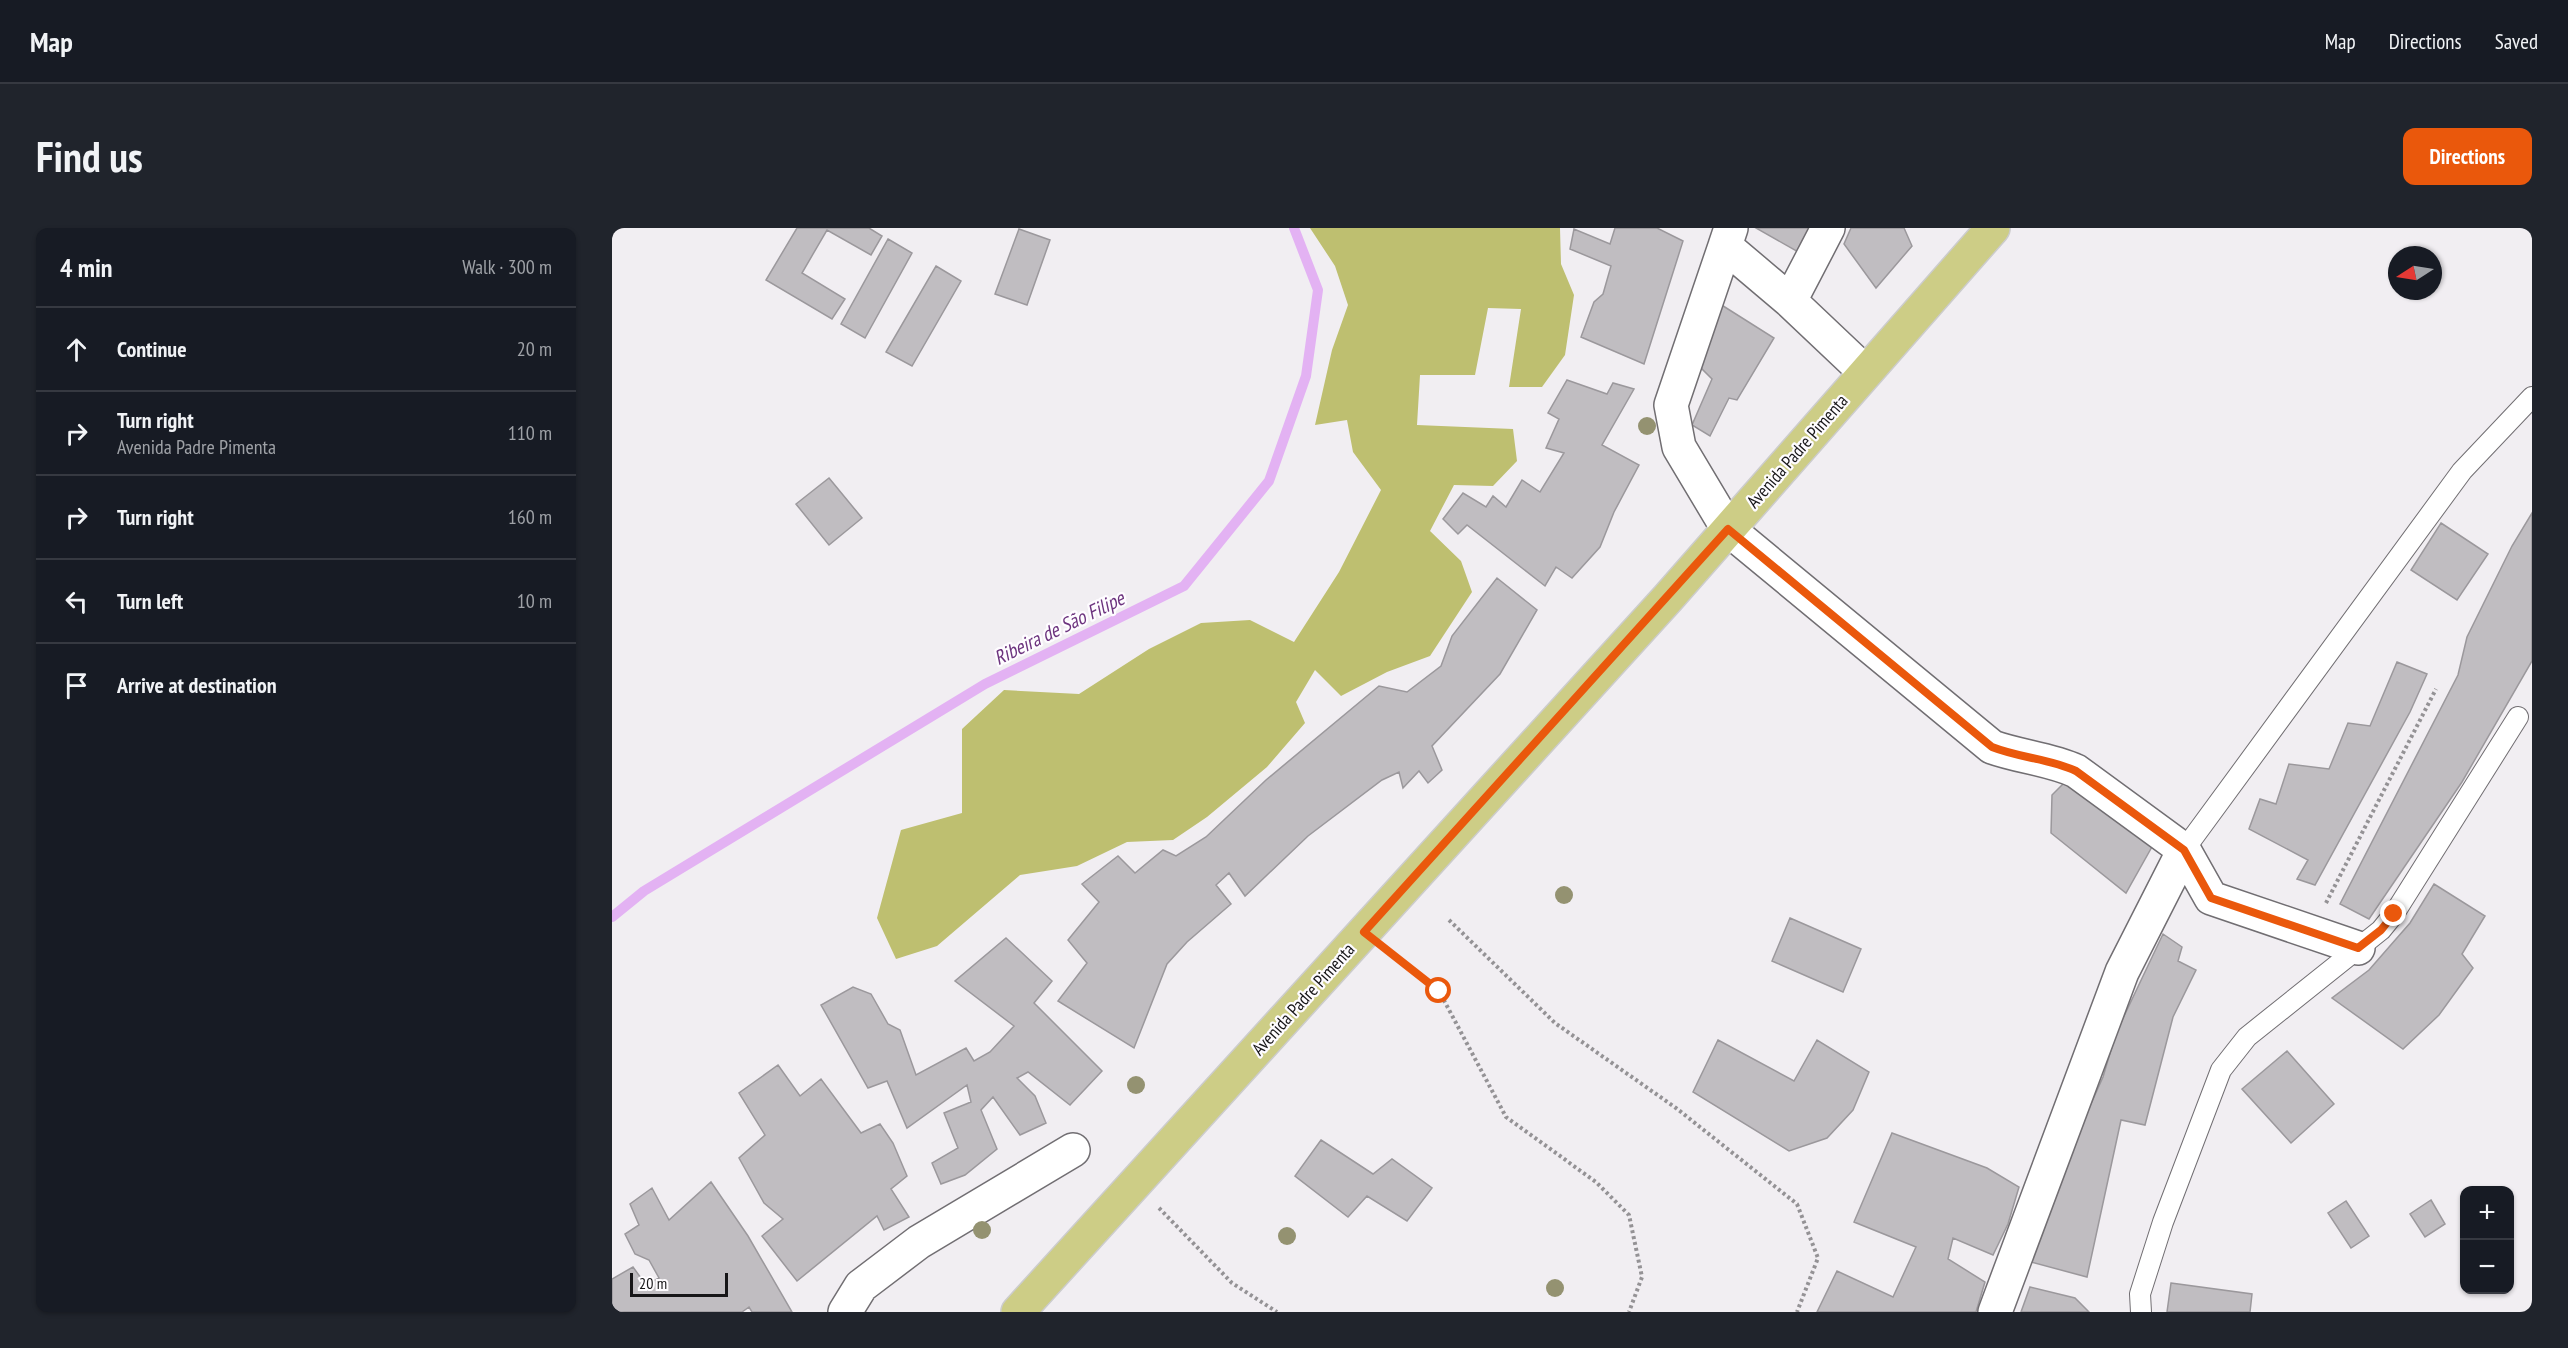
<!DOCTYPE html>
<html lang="en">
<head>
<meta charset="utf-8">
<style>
	body { margin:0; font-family:"PT Sans Narrow",sans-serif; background:#20242c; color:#f1f3f6 }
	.controls { position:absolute; right:18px; bottom:18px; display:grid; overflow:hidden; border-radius:12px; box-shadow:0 2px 4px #0004 }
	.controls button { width:54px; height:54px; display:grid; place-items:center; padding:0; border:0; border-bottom:2px solid #363941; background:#171b24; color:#f1f3f6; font:30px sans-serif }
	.compass { position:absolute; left:1776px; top:18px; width:54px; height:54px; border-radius:50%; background:#171b24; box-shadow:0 2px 4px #0004; rotate:258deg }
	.scale { position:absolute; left:18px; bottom:15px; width:98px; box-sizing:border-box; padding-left:6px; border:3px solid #171618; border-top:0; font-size:16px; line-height:21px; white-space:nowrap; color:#171618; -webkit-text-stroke:4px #fefcff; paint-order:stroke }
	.stop { position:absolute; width:18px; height:18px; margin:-14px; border:4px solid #ea580c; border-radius:50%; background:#fff }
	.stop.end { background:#ea580c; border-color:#fff; box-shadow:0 2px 6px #0008 }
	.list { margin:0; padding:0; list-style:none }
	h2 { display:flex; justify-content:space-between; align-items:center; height:78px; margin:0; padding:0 24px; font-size:26px }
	h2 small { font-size:20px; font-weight:400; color:#9ea1a6 }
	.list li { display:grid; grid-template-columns:39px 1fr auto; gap:18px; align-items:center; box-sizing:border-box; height:84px; padding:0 24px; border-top:2px solid #363941 }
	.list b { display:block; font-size:22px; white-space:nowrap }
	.list p { margin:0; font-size:20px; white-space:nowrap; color:#9ea1a6 }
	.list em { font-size:20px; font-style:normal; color:#9ea1a6 }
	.icon { flex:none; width:33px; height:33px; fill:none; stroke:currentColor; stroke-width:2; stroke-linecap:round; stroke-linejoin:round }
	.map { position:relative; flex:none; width:1920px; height:1084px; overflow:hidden; border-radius:12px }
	header { display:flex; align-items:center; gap:36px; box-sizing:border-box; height:84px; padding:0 30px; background:#171b24; border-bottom:2px solid #363941 }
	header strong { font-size:28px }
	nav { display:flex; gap:33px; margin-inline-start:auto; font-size:21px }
	.intro { display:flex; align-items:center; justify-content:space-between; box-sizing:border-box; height:144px; padding:0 36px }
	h1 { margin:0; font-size:42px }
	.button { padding:15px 27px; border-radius:12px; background:#ea580c; color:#fff; font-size:21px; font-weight:700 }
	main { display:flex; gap:36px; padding:0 36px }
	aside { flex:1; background:#171b24; border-radius:12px; box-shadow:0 2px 4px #0004 }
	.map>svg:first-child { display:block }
	.forest { fill:#bebf70 }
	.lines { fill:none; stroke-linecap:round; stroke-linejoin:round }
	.stream { stroke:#e3b2f3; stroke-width:10 }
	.building { fill:#c0bdc1; stroke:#9b989c; stroke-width:1.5 }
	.lane-casing { stroke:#716e72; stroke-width:22 }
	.street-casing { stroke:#716e72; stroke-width:36 }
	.primary-casing { stroke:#ccc; stroke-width:36 }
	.path { stroke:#949295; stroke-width:4; stroke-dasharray:3 3; stroke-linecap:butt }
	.lane { stroke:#fff; stroke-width:20 }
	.street { stroke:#fff; stroke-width:33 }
	.primary { stroke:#cdcd86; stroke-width:33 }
	.tree { fill:#949271 }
	.route { stroke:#ea580c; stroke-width:8 }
	.labels { text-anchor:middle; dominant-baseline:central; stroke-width:4.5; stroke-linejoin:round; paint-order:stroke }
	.street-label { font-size:18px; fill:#171618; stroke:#fefcff }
	.water-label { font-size:20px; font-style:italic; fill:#6c337e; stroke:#fefcff }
</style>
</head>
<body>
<header>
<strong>Map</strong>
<nav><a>Map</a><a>Directions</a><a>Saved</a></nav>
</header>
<div class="intro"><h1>Find us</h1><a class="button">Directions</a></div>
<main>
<aside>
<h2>4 min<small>Walk · 300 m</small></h2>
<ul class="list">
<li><svg class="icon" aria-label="ahead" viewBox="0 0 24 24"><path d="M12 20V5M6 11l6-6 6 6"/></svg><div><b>Continue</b></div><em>20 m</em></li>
<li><svg class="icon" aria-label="right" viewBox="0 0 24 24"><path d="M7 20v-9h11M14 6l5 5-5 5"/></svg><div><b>Turn right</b><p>Avenida Padre Pimenta</p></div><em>110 m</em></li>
<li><svg class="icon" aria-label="right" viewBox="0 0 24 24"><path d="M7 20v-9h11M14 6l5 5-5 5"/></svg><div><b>Turn right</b></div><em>160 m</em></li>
<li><svg class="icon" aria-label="left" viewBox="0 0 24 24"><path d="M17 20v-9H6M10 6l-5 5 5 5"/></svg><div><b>Turn left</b></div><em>10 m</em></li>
<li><svg class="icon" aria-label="arrive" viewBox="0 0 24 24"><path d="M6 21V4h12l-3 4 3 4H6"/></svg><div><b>Arrive at destination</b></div></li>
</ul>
</aside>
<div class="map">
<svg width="1920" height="1084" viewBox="0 0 1920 1084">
	<rect width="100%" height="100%" fill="#f1eef2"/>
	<path class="forest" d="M 698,0 L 948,0 L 949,36 L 962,67 L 953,127 L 930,159 L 897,159 L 909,81 L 876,80 L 863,147 L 808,147 L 805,197 L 901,201 L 905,233 L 881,258 L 842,257 L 818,303 L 849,333 L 860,364 L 818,428 L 775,444 L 729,468 L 703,442 L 684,474 L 693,495 L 655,539 L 595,589 L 561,612 L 515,614 L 465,638 L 408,647 L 325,718 L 284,731 L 265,690 L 289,602 L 350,585 L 350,501 L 392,462 L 467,466 L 537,421 L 589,395 L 638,392 L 682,414 L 727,344 L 769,262 L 741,224 L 735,192 L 703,197 L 720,122 L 736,77 L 723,38 Z"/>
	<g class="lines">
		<path class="stream" d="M 0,689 L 32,663 L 373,456 L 572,358 L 657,253 L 694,148 L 706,62 L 682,0"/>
	</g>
	<path class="building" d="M 185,0 L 257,0 L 270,8 L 259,27 L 215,2 L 190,45 L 233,71 L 220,91 L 154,52 Z
		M 1003,0 L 1045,0 L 1071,13 L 1032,136 L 969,109 L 982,74 L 991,66 L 999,38 L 958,21 L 962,1 L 998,16 Z
		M 1144,0 L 1202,0 L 1188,25 Z
		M 1239,0 L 1292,0 L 1300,18 L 1264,60 L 1232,16 Z
		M 407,1 L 438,12 L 415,77 L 383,66 Z
		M 276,11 L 300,25 L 253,110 L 229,96 Z
		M 324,38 L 349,53 L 300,138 L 274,124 Z
		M 1108,76 L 1162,110 L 1125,172 L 1117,170 L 1098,208 L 1080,197 L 1100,151 L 1087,138 Z
		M 955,152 L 995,166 L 1001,155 L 1022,161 L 990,217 L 1027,237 L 1002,284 L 988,319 L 960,350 L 944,339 L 933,358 L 855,297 L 846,306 L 831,291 L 851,265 L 874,279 L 881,268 L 894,279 L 910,252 L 928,264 L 952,225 L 934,220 L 947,191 L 936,185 Z
		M 217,250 L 250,290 L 217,317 L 184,276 Z
		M 1920,285 L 1920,433 L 1850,554 L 1757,691 L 1728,676 L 1846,447 L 1855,409 L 1900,318 Z
		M 1829,295 L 1876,326 L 1845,372 L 1799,342 Z
		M 885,350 L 925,382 L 888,446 L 820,518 L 830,542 L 816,555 L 807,543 L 791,560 L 787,544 L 770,552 L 696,608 L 633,668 L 617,645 L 604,657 L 619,676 L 575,714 L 555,736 L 522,820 L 446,773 L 475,735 L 456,712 L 487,674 L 470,656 L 506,628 L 523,645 L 551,622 L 564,628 L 594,609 L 654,552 L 767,458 L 795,464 L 829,438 L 840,408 Z
		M 1785,434 L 1815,446 L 1798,484 L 1703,657 L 1685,651 L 1696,632 L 1637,601 L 1648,571 L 1664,576 L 1677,536 L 1717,541 L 1736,495 L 1758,498 Z
		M 1454,553 L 1541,617 L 1514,665 L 1439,605 L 1440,567 Z
		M 1822,656 L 1873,688 L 1850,726 L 1861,740 L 1827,787 L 1791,821 L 1720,770 L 1757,742 L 1798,695 Z
		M 1178,690 L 1249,721 L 1231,764 L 1160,733 Z
		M 1551,706 L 1570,719 L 1566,733 L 1584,742 L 1561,789 L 1533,897 L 1509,892 L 1475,1049 L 1419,1034 L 1473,889 L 1491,849 L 1504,805 Z
		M 394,710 L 440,753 L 422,775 L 490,843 L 458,877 L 416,844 L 405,850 L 423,868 L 434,895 L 408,907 L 381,869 L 369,882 L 385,921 L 353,947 L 329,956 L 320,935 L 346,920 L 332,885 L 359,874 L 355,857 L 295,900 L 275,853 L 256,860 L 209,777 L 241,759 L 259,766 L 276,796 L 288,802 L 304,847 L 354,820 L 362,833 L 378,824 L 402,798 L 343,753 Z
		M 1106,812 L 1182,853 L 1205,812 L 1257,844 L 1241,882 L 1215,910 L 1177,923 L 1081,864 Z
		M 1675,823 L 1722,876 L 1679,915 L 1630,861 Z
		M 166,837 L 188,868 L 209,851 L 249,905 L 268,896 L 281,915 L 295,948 L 279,961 L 297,989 L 272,1002 L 265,988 L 185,1053 L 150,1008 L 171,991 L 152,975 L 127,930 L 153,907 L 127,865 Z
		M 1280,905 L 1375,940 L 1407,959 L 1396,996 L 1381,1027 L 1341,1010 L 1336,1031 L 1373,1054 L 1364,1084 L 1205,1084 L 1225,1043 L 1281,1069 L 1304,1019 L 1242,994 Z
		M 709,912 L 761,946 L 780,931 L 820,960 L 795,993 L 755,968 L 736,989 L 683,948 Z
		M 99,954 L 136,1008 L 180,1084 L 140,1084 L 137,1079 L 130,1084 L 0,1084 L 0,1051 L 21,1039 L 34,1057 L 47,1050 L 37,1032 L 23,1026 L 13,1006 L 27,997 L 18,976 L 40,960 L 57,992 Z
		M 1819,972 L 1833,996 L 1813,1009 L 1798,986 Z
		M 1734,973 L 1757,1008 L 1739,1020 L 1716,985 Z
		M 1559,1055 L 1640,1066 L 1638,1084 L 1555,1084 Z
		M 1418,1059 L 1463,1070 L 1477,1084 L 1409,1084 Z"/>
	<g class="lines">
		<g class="lane-casing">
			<path id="lane" d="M 1572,622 L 1850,243 L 1920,169
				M 1529,1084 L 1528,1066 L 1551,994 L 1609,842 L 1635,809 L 1769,702 L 1782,686 L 1906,489"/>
		</g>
		<g class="street-casing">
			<path id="street" d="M 1119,0 L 1113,18 L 1178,73 L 1253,144
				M 1113,18 L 1059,177 L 1067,219 L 1116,301 L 1380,519 C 1408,529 1438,531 1464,543 L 1572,622 L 1599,670 L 1746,720
				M 1178,73 L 1216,0
				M 233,1084 L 249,1058 L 307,1014 L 461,922
				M 1383,1084 L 1510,744 L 1572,622"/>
		</g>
		<g class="primary-casing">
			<path id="primary" d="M 406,1084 L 1056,370 L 1381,0"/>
		</g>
		<path class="path" d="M 1714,675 L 1824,461
			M 837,692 L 943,795 L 1064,880 L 1185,976 L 1206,1030 L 1185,1084
			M 778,725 L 827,763 L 894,889 L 984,954 L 1017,987 L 1030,1049 L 1017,1084
			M 547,980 L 620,1055 L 665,1084"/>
		<use href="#lane" class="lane"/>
		<use href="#street" class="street"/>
		<use href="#primary" class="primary"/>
	</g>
	<g class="tree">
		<circle cx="1035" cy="198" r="9"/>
		<circle cx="952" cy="667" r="9"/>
		<circle cx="524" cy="857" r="9"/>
		<circle cx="370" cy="1002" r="9"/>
		<circle cx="675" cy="1008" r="9"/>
		<circle cx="943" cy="1060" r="9"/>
	</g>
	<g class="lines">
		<path class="route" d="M 827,763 L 752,704 L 1116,301 L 1380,519 C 1408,530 1438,531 1464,543 L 1572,622 L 1599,670 L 1746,720 L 1769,702 L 1782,686"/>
	</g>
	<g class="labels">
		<g class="street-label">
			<text transform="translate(1185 223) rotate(-49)">Avenida Padre Pimenta</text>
			<text transform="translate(691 771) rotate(-48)">Avenida Padre Pimenta</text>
		</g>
		<g class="water-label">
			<text transform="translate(447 400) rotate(-26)">Ribeira de São Filipe</text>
		</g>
	</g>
</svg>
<div class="controls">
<button>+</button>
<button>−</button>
</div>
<svg class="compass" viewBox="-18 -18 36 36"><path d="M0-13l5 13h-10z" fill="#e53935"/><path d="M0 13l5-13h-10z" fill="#9ea1a6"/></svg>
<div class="scale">20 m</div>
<div class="stop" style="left:827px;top:763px"></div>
<div class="stop end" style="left:1782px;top:686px"></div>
</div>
</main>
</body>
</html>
